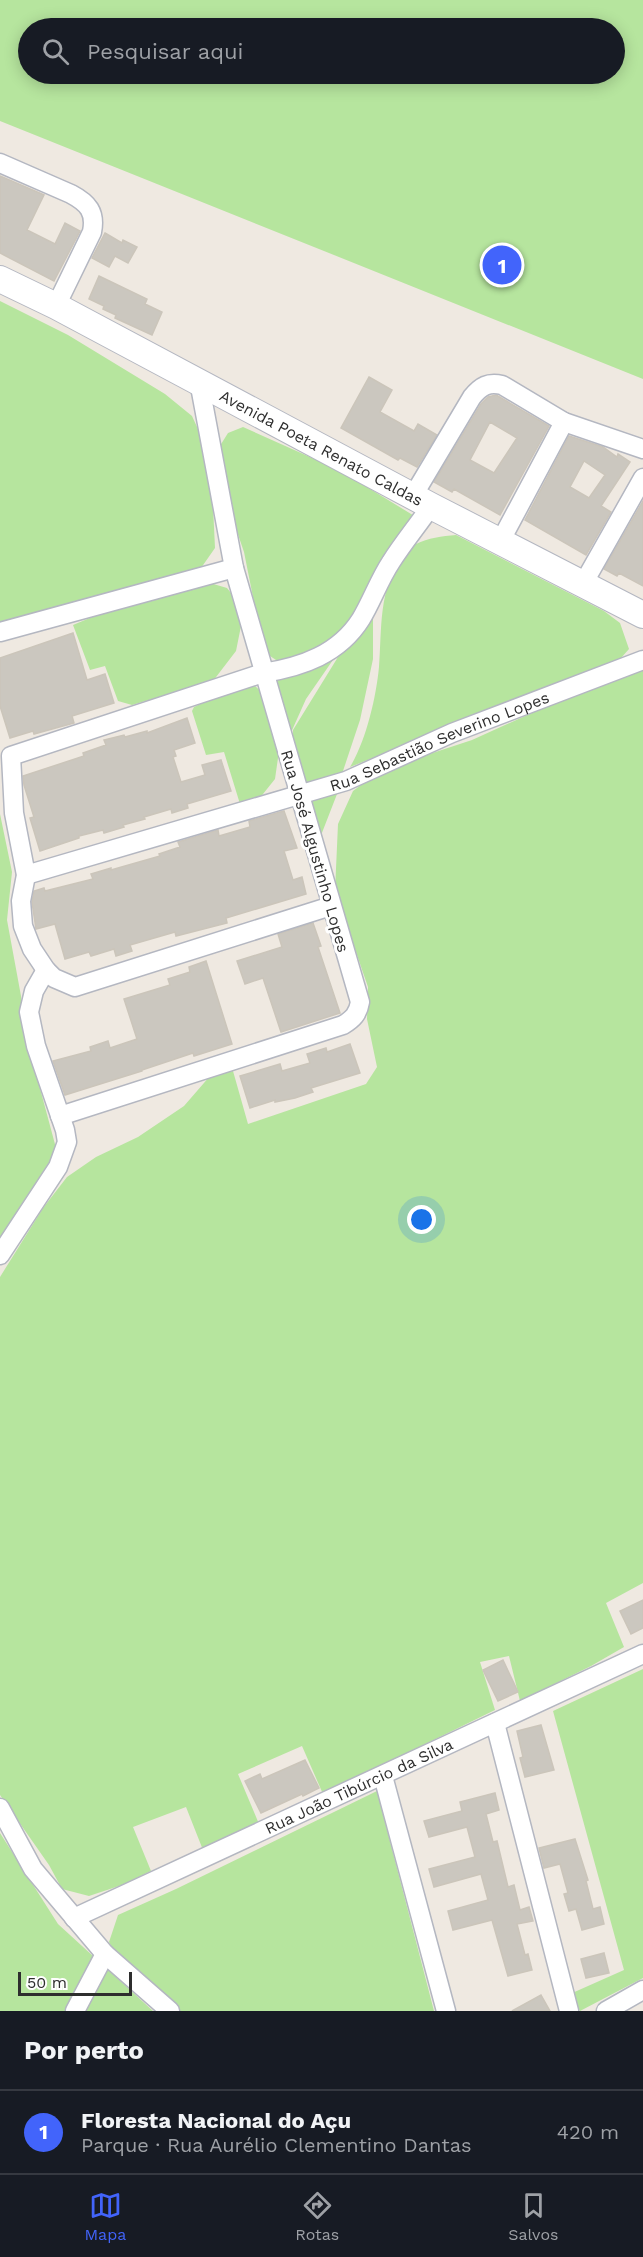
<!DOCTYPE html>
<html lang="pt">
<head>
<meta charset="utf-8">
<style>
	body { margin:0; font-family:"Work Sans",sans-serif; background:#242831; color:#f1f3f6 }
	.scale { position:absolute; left:18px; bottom:15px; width:114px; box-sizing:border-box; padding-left:6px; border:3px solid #2e2e2e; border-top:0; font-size:16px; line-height:21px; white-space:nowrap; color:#2e2e2e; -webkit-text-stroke:4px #fff; paint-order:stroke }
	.you { position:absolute; left:422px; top:1220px; width:21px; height:21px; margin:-15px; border:4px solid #fff; border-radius:50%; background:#1a73e8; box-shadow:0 0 0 9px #1a73e833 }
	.badge { display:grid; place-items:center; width:39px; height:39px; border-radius:50%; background:#4264fb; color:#fff; font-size:20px; font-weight:700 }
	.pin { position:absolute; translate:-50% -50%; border:3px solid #fff; box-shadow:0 2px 6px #0006 }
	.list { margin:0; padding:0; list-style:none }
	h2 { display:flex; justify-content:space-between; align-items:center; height:78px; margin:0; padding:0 24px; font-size:26px }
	h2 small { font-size:20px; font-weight:400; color:#9ea1a6 }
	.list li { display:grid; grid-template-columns:39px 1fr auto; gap:18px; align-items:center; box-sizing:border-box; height:84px; padding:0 24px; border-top:2px solid #363941 }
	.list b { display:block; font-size:22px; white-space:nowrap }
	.list p { margin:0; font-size:20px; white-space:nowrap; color:#9ea1a6 }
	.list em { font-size:20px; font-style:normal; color:#9ea1a6 }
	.icon { flex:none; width:33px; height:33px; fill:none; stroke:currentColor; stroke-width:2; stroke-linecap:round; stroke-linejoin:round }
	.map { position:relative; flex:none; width:643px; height:2011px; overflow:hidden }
	.search { position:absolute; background:#171b24; box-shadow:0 3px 15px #0003; left:18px; right:18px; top:18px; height:66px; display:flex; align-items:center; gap:15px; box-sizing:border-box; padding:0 21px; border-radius:33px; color:#9ea1a6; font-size:22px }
	.sheet { height:162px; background:#171b24 }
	nav { display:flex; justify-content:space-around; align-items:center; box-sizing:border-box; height:84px; border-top:2px solid #363941; background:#171b24; font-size:16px; color:#9ea1a6 }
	nav a { display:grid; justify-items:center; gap:3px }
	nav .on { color:#4264fb }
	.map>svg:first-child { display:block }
	.green { fill:#b6e59e; fill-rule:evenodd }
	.building { fill:#cbc7bf; stroke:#cbc5ba; stroke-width:1.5; fill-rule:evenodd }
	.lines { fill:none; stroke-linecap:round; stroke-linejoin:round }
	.minor-casing { stroke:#b4b7c1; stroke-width:21 }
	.secondary-casing { stroke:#b4b7c1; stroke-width:28 }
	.minor { stroke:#fff; stroke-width:18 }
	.secondary { stroke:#fff; stroke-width:26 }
	.labels { text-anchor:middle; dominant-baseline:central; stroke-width:6; stroke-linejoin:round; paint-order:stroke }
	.street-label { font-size:16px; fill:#2e2e2e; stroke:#fff }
</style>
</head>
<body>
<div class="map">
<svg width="643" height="2011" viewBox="0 0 643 2011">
	<rect width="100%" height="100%" fill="#efe9e1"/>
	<path class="green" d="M 0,0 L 643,0 L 643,379 L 0,121 ZM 28,28 L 614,28 L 614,74 L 28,74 Z
		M 0,301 L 68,335 L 165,394 L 192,416 L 203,440 L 213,506 L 215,548 L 201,568 L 0,624 Z
		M 243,427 L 339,470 L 416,517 L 342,637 L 294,660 L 276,660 L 264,652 L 244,552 L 232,517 L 218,449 L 228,433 Z
		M 456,535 L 604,611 L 620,623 L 629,649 L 621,658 L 607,665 L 350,767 C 366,741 376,698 379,667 C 382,630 378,587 403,557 C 407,553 411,547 416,544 C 428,538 442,536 456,535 Z
		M 210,583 L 227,588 L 239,603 L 242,621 L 236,651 L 213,681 L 132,705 L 118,701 L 105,666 L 90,670 L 73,625 L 109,610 Z
		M 373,617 L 373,659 L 360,720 L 341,777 L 309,787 L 293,763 L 293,730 L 338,657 Z
		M 335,657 L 306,699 L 289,737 L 271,677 Z
		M 643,669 L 643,1583 L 606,1603 L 624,1647 L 591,1666 L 520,1701 L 509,1656 L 480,1662 L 495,1710 L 323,1794 L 302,1746 L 238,1774 L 259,1824 L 203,1850 L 186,1807 L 133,1827 L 151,1871 L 122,1885 L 89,1896 L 62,1889 L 49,1865 L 0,1795 L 0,1277 L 43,1208 L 67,1177 L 96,1157 L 138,1137 L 184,1106 L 210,1076 L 233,1071 L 248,1124 L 366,1084 L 377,1067 L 367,1019 L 368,987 L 335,891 L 338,824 L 353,791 L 381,770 L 472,740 L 574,694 Z
		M 255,686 L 265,695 L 279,751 L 275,779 L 259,799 L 240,804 L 224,752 L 206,755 L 192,711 L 194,707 L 217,696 Z
		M 339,789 L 318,843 L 307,801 Z
		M 0,814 L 12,872 L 7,920 L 21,996 L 23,1025 L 56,1148 L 46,1170 L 0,1241 Z
		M 643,1669 L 643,1978 L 580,2011 L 570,1994 L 624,1970 L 553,1711 Z
		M 377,1791 L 434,2011 L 172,2011 L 117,1957 L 109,1942 L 118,1915 L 176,1889 Z
		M 0,1833 L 58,1924 L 153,2011 L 0,2011 Z"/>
	<path class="building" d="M 0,176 L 44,195 L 27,230 L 55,244 L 65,223 L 80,231 L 54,281 L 0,253 Z
		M 105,233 L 122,243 L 123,240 L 137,247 L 128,263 L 115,256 L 109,267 L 92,258 Z
		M 99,276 L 147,299 L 145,304 L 162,312 L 152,335 L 115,318 L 116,315 L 103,309 L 104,306 L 89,299 Z
		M 369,377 L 392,390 L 380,412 L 414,431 L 418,424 L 437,435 L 417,467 L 400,458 L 398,460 L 341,428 Z
		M 496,395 L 549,426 L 500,515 L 454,489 L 452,492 L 434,482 L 481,404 L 488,397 ZM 490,422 L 517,438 L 494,473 L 470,460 Z
		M 569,436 L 603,447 L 617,457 L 618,454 L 630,462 L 601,506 L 611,512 L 586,555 L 525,520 ZM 584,461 L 605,475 L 589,498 L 570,487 Z
		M 643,501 L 643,586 L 619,573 L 617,576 L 604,569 Z
		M 73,633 L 87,680 L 105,674 L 114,703 L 72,716 L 74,723 L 34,734 L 33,731 L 10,738 L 0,706 L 0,658 Z
		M 187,718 L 195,743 L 174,750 L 176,756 L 173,757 L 181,782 L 205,775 L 202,765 L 221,760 L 231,791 L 187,804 L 188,808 L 172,813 L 171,809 L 144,817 L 145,819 L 123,825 L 124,827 L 104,833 L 103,830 L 79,836 L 79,838 L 40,851 L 30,818 L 34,817 L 24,785 L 23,776 L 84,756 L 83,753 L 106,745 L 104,740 L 124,735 L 125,737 L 147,731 L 147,733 Z
		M 284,811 L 297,848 L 284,851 L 293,880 L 302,877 L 306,894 L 226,918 L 227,923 L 176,936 L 175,932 L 130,945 L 132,951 L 116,956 L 114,949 L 91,956 L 89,952 L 65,959 L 55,924 L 36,929 L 32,902 L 34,891 L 44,888 L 45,891 L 93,879 L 91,874 L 111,868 L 111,870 L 160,856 L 159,854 L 180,847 L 178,842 L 218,830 L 219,836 L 250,827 L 249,821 Z
		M 313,923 L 321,946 L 318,947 L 340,1013 L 281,1032 L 263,978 L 245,984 L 237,961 L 282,947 L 278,934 Z
		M 206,961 L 232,1044 L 194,1056 L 193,1053 L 142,1070 L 142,1071 L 65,1095 L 53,1061 L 91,1051 L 90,1047 L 108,1041 L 110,1048 L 137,1039 L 124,999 L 170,985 L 168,979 L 190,972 L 189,967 Z
		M 350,1044 L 360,1073 L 311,1088 L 313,1092 L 295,1098 L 275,1102 L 275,1100 L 250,1108 L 240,1076 L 280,1064 L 282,1071 L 310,1063 L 307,1054 L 326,1048 L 327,1052 Z
		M 643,1600 L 643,1628 L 631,1634 L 620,1611 Z
		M 503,1660 L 518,1692 L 498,1701 L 483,1670 Z
		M 541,1725 L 554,1770 L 525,1777 L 520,1758 L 523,1757 L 517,1731 Z
		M 305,1760 L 319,1788 L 303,1796 L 302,1794 L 261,1813 L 245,1781 L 260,1774 L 262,1779 Z
		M 495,1793 L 499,1810 L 486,1814 L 493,1842 L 497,1841 L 508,1887 L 514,1885 L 520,1910 L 529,1907 L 533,1921 L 517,1924 L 525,1955 L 528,1954 L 532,1970 L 508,1976 L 492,1920 L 453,1930 L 448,1911 L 488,1900 L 481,1874 L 434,1887 L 429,1869 L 475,1857 L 467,1827 L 429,1837 L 424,1821 L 462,1811 L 460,1802 Z
		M 575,1839 L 588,1880 L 586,1881 L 593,1909 L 600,1907 L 604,1924 L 582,1930 L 576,1909 L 569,1911 L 564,1894 L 568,1893 L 560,1864 L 544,1868 L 539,1848 Z
		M 604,1953 L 609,1973 L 586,1978 L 581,1959 Z
		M 541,1995 L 550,2011 L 512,2011 Z"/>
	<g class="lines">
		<g class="minor-casing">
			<g id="minor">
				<path d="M 0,163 L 71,194 C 88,203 96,212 92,232 L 56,306"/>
				<path d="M 413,496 L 472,397 C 481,386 488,382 502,385 L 564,422 L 643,449"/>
				<path d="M 500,542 L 564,422"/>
				<path d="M 583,584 L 643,478"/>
				<path d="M 0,632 L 234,568"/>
				<path id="s1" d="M 26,875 L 346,781 L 452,733 L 643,660"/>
				<path d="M 331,906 L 75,987 L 54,978 L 46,970 L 32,949 L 23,926 L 21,901 L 26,875 L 14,813 L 11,756 L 263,673 C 302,667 339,654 361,619 C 372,601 379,580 391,562 C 403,543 418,525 431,506"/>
				<path d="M 60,1116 L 343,1025 C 353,1019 358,1014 360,1002 L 234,568 L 199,381"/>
				<path d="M 0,1255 L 58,1167 L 67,1142 L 65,1130 L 36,1046 L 29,1012 L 34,991 L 46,970"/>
				<path d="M 495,1723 L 569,2011"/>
				<path d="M 383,1776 L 446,2011"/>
				<path d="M 0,1808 L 33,1869 L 105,1954 L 170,2011"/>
				<path id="s2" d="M 74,1918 L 643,1654"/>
				<path d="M 75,2011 L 105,1954"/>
				<path d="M 606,2011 L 643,1990"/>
			</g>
		</g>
		<g class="secondary-casing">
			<g id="secondary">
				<path id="s3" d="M 0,279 L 56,306 L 431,506 L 643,615"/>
			</g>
		</g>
		<use href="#minor" class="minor"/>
		<use href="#secondary" class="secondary"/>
	</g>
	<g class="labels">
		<g class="street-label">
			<text stroke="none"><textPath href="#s3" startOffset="363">Avenida Poeta Renato Caldas</textPath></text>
			<text stroke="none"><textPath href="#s1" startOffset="435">Rua Sebastião Severino Lopes</textPath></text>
			<text transform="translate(315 851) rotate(74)">Rua José Algustinho Lopes</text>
			<text stroke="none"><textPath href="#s2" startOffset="314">Rua João Tibúrcio da Silva</textPath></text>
		</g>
	</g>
</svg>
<div class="scale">50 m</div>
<div class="you"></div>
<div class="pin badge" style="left:502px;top:265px">1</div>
<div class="search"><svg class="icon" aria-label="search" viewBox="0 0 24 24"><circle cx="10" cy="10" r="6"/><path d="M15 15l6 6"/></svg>Pesquisar aqui</div>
</div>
<section class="sheet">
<h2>Por perto<small></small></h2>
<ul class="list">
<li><span class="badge">1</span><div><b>Floresta Nacional do Açu</b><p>Parque · Rua Aurélio Clementino Dantas</p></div><em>420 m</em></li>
</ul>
</section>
<nav>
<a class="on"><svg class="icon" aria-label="map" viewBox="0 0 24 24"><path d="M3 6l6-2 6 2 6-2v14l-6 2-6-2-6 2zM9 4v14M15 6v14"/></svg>Mapa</a>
<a><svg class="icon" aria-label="directions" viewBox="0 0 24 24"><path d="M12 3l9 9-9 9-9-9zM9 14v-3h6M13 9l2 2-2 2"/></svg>Rotas</a>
<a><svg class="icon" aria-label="saved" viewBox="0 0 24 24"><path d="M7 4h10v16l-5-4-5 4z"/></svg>Salvos</a>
</nav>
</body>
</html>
